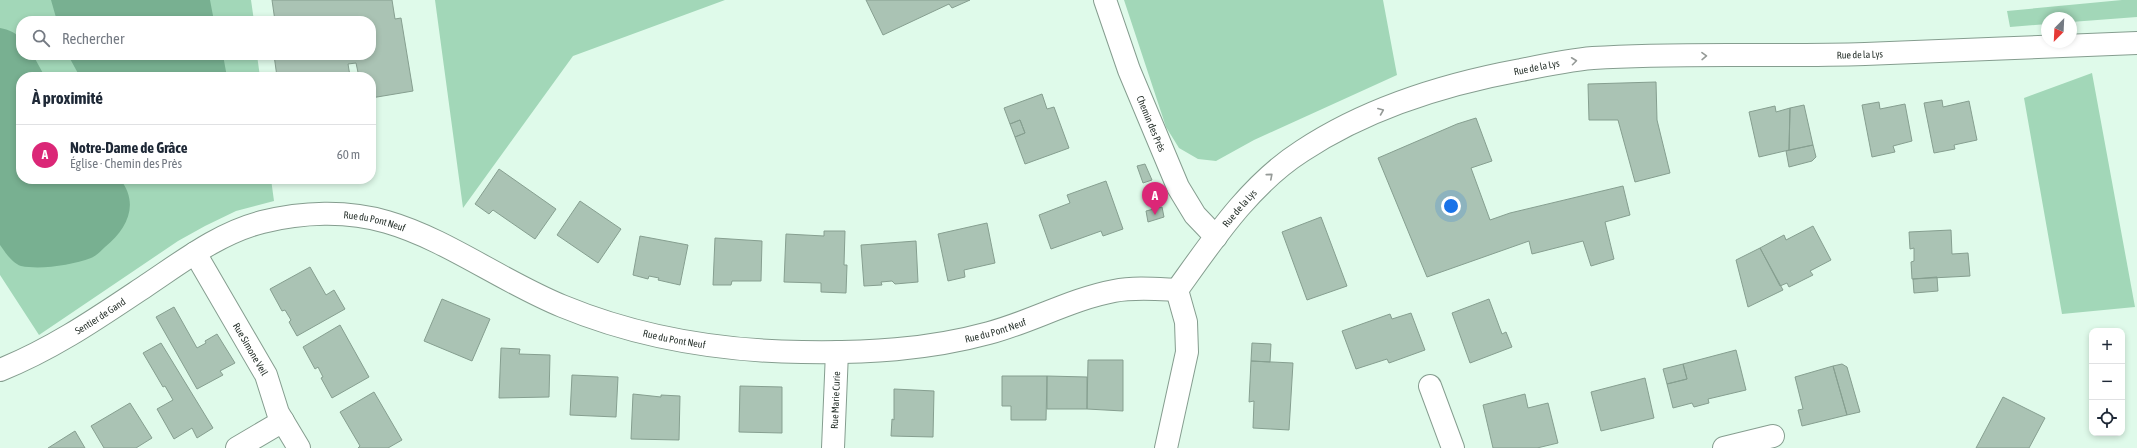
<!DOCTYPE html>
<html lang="fr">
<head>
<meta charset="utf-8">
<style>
	body { margin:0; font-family:"Asap Condensed",sans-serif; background:#f2f2f3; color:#1f2937 }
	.controls { position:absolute; right:12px; bottom:12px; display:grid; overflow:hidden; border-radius:8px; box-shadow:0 2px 6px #0003 }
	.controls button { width:36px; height:36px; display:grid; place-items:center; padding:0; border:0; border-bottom:1px solid #e0e1e3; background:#fff; color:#1f2937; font:20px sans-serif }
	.compass { position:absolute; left:2041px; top:12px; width:36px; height:36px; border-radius:50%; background:#fff; box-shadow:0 2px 6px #0003; rotate:204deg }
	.you { position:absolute; left:1451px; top:206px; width:14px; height:14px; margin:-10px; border:3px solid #fff; border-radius:50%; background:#1a73e8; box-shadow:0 0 0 6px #1a73e833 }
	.badge { display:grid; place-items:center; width:26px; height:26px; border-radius:50%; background:#db2777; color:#fff; font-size:13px; font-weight:700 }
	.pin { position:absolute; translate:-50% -33px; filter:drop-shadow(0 1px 2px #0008) }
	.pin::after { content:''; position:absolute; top:21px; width:14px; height:12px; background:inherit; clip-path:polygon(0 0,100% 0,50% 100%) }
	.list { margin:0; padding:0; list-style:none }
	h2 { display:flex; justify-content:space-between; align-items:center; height:52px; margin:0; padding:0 16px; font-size:17px }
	h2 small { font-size:13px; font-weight:400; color:#747a83 }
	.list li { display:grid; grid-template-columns:26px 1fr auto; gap:12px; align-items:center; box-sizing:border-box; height:60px; padding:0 16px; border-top:1px solid #e0e1e3 }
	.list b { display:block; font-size:15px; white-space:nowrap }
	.list p { margin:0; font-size:13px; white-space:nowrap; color:#747a83 }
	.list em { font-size:13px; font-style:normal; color:#747a83 }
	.icon { flex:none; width:22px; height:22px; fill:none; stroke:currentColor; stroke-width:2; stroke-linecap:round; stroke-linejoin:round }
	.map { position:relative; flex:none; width:2137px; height:448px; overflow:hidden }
	.search { position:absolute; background:#fff; box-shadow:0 2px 6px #0003; left:16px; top:16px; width:360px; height:44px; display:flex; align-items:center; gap:10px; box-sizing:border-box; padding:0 14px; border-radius:16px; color:#747a83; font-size:15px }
	.panel { position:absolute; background:#fff; box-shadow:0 2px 6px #0003; left:16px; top:72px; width:360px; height:112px; border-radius:16px }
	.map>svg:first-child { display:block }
	.green { fill:#a2d7b8 }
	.water { fill:#78b091 }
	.building { fill:#aac3b4; stroke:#869f90 }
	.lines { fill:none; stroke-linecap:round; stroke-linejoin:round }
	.minor-casing { stroke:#859d8f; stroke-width:24 }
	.minor { stroke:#fff; stroke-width:22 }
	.oneway { stroke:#959a97 }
	.labels { text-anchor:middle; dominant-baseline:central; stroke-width:3; stroke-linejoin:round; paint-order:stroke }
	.street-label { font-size:10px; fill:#2b352f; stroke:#dffaea }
</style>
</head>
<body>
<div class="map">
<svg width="2137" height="448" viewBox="0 0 2137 448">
	<rect width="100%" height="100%" fill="#dffaea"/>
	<path class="green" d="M 0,0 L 251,0 L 254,21 L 21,21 L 21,55 L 257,55 L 260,77 L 21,77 L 21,179 L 271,179 L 274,201 L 236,211 L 205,226 L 178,241 L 39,335 L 0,275 Z
		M 435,0 L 725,0 L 573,56 L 463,208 Z
		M 1124,0 L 1383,0 L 1397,75 L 1254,140 L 1216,161 L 1198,159 L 1179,148 L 1166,127 Z
		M 2122,0 L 2137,0 L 2137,17 L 2071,22 L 2071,18 L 2047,18 L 2047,24 L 2010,27 L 2007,11 Z
		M 2092,73 L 2135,307 L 2062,314 L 2024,98 Z"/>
	<path class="water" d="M 51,0 L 210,0 L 214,21 L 57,21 Z
		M 0,28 C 19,32 21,37 21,55 L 33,55 L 45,77 L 21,77 L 21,179 L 120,179 C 140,204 127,229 105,247 C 101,251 96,256 91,258 C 72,265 41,270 21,266 C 12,263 5,252 0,245 Z
		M 68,55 L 223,55 L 227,77 L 80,77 Z"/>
	<path class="building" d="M 272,0 L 392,0 L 395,19 L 401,18 L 413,91 L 371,98 L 371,77 L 359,77 L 356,63 L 348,64 L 350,76 L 277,77 L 274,55 L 371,55 L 371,21 L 275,21 Z
		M 866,0 L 970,0 L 952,8 L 949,4 L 883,35 Z
		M 1656,82 L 1657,120 L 1670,173 L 1635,182 L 1618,120 L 1589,120 L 1588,84 Z
		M 1042,94 L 1047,109 L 1054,107 L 1069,148 L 1025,164 L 1015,137 L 1025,133 L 1020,120 L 1010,124 L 1004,108 Z
		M 1942,100 L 1943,107 L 1969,101 L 1977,140 L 1954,145 L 1955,149 L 1934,153 L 1924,103 Z
		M 1879,102 L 1880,109 L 1905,104 L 1912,141 L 1893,146 L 1895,152 L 1872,157 L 1862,105 Z
		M 1804,105 L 1813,145 L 1789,150 L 1790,108 Z
		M 1775,106 L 1776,112 L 1790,108 L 1789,150 L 1759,157 L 1749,112 Z
		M 1476,118 L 1492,161 L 1471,168 L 1490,220 L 1510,213 L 1623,186 L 1630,215 L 1605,222 L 1614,259 L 1591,266 L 1583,241 L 1532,254 L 1529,241 L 1427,277 L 1378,158 L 1457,124 Z
		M 1020,120 L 1025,133 L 1015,137 L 1010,124 Z
		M 1813,145 L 1816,157 L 1812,161 L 1789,167 L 1786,151 Z
		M 1145,164 L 1152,180 L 1143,183 L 1137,166 Z
		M 499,169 L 556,209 L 535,239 L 493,210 L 489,214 L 475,204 Z
		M 1106,181 L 1123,229 L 1103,236 L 1101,231 L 1051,249 L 1039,215 L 1070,203 L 1067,195 Z
		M 580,201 L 621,229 L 598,263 L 557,235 Z
		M 1162,207 L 1164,217 L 1148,222 L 1146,211 Z
		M 1321,217 L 1347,286 L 1307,300 L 1282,232 Z
		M 987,223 L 995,263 L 964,270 L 965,277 L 948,281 L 938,234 Z
		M 1813,226 L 1831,260 L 1810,271 L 1813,275 L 1789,287 L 1787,283 L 1780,286 L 1760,248 L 1784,235 L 1786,240 Z
		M 1951,230 L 1952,254 L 1968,253 L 1970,276 L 1912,279 L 1911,262 L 1914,261 L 1914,248 L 1910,249 L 1909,232 Z
		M 824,231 L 845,231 L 844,265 L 847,265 L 846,293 L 821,292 L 821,283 L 784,282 L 786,234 L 824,236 Z
		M 640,236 L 688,245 L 680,285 L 658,280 L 659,278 L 649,276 L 648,279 L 633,275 Z
		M 715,238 L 762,241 L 761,281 L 732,281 L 731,285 L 713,285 Z
		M 916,241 L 918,282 L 895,284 L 892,281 L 881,282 L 882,285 L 864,286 L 861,245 Z
		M 1760,248 L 1783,290 L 1748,307 L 1736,260 Z
		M 310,267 L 326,295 L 334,290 L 345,309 L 297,336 L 289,322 L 291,320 L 285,310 L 282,311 L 270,289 Z
		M 1937,277 L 1938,291 L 1914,293 L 1913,279 Z
		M 442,299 L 490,319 L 472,361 L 424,341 Z
		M 1489,299 L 1502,334 L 1506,332 L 1512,347 L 1470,363 L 1452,313 Z
		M 174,307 L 197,348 L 206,343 L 205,341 L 217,334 L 235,363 L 220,371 L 223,375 L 197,389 L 156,317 Z
		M 1411,313 L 1425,350 L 1389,363 L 1387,359 L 1356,369 L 1342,331 L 1390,314 L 1392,319 Z
		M 340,325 L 369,377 L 332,398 L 321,378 L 323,377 L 318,367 L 315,369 L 303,347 Z
		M 161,343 L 213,428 L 197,438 L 192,428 L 174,439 L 157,409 L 173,400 L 165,386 L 163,387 L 143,353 Z
		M 1252,343 L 1271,344 L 1270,362 L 1251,361 Z
		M 501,348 L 520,349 L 519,354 L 550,355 L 549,397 L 499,398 Z
		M 1736,350 L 1746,390 L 1708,399 L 1709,403 L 1694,407 L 1692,403 L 1673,408 L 1667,384 L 1687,379 L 1683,364 Z
		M 1088,360 L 1123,360 L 1123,411 L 1087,409 Z
		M 1251,361 L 1293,363 L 1289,430 L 1253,428 L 1254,401 L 1249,402 Z
		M 1683,364 L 1687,379 L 1667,384 L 1663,369 Z
		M 1842,364 L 1847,367 L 1860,412 L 1847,415 L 1833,366 Z
		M 1833,366 L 1847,415 L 1802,426 L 1798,410 L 1803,409 L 1795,377 Z
		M 572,375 L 618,377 L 616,417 L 570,415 Z
		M 1002,376 L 1047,376 L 1046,420 L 1011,420 L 1011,406 L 1002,406 Z
		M 1047,376 L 1087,377 L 1087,409 L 1047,409 Z
		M 1645,378 L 1654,418 L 1601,431 L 1591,392 Z
		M 740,386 L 782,387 L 782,433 L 739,432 Z
		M 894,389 L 934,391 L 933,437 L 891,436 L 892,419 L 894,420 Z
		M 374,392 L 402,440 L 388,448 L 358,448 L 360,446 L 340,412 Z
		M 633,394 L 661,397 L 661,395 L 680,396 L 679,440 L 631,439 Z
		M 1525,394 L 1528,408 L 1548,403 L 1558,443 L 1537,448 L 1493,448 L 1483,405 Z
		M 2003,397 L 2045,418 L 2029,448 L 1976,448 Z
		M 130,403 L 152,438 L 136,448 L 104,448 L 91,426 Z
		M 75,431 L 85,448 L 48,448 Z"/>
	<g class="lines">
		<g class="minor-casing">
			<g id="minor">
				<path id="s1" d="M 1105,0 L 1129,70 L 1178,187 L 1195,215 L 1216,237"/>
				<path id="s2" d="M 195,253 L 266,375 L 278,413 L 299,448"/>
				<path id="s3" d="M 1177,290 C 1213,240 1249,185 1302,151 C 1367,108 1445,84 1521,70 C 1545,65 1569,60 1593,58 C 1684,52 1775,57 1865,54 C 1956,51 2046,46 2137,43"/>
				<path id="s4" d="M 0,370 C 53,349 99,317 147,285 C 183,261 219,233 262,222 C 302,212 347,210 387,222 C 446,239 503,282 562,306 C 637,337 721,351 802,352 C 865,353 927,350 989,333 C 1031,322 1071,299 1114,291 C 1134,287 1156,289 1177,290"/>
				<path d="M 1430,386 L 1453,448"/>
				<path d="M 237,448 L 283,421"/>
				<path id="s5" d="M 833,448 L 837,352"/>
				<path d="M 1166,448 L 1187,352 L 1186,322 L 1177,290"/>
				<path d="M 1724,448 L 1773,436"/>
			</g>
		</g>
		<use href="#minor" class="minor"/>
	</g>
	<defs><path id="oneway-chevron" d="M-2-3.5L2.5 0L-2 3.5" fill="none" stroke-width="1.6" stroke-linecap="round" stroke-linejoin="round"/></defs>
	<g class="oneway">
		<use href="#oneway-chevron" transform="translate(1704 56) rotate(-1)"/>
		<use href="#oneway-chevron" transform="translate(1574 61) rotate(-7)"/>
		<use href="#oneway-chevron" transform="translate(1381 111) rotate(-22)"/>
		<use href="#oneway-chevron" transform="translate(1270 176) rotate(-41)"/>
	</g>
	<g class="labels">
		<g class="street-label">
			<text stroke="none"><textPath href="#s3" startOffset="763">Rue de la Lys</textPath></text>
			<text stroke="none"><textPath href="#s3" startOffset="439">Rue de la Lys</textPath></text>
			<text stroke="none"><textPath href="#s1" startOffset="132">Chemin des Près</textPath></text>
			<text stroke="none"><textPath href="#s3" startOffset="103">Rue de la Lys</textPath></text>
			<text stroke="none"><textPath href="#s4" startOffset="416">Rue du Pont Neuf</textPath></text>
			<text stroke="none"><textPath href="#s4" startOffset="114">Sentier de Gand</textPath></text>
			<text stroke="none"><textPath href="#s4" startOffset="1064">Rue du Pont Neuf</textPath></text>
			<text stroke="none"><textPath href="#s4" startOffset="740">Rue du Pont Neuf</textPath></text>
			<text stroke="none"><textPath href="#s2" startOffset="111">Rue Simone Veil</textPath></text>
			<text stroke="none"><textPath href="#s5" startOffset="48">Rue Marie Curie</textPath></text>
		</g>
	</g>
</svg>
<div class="controls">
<button>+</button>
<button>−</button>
<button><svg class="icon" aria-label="locate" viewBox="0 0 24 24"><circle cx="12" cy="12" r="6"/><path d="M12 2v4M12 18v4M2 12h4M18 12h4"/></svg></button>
</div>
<svg class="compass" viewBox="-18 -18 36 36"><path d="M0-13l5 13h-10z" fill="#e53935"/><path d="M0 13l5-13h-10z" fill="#747a83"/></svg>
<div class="you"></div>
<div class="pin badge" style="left:1155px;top:215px">A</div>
<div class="search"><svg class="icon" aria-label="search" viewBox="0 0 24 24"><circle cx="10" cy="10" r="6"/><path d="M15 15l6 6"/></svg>Rechercher</div>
<section class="panel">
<h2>À proximité<small></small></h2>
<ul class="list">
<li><span class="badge">A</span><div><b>Notre-Dame de Grâce</b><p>Église · Chemin des Près</p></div><em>60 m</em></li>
</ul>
</section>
</div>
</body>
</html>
